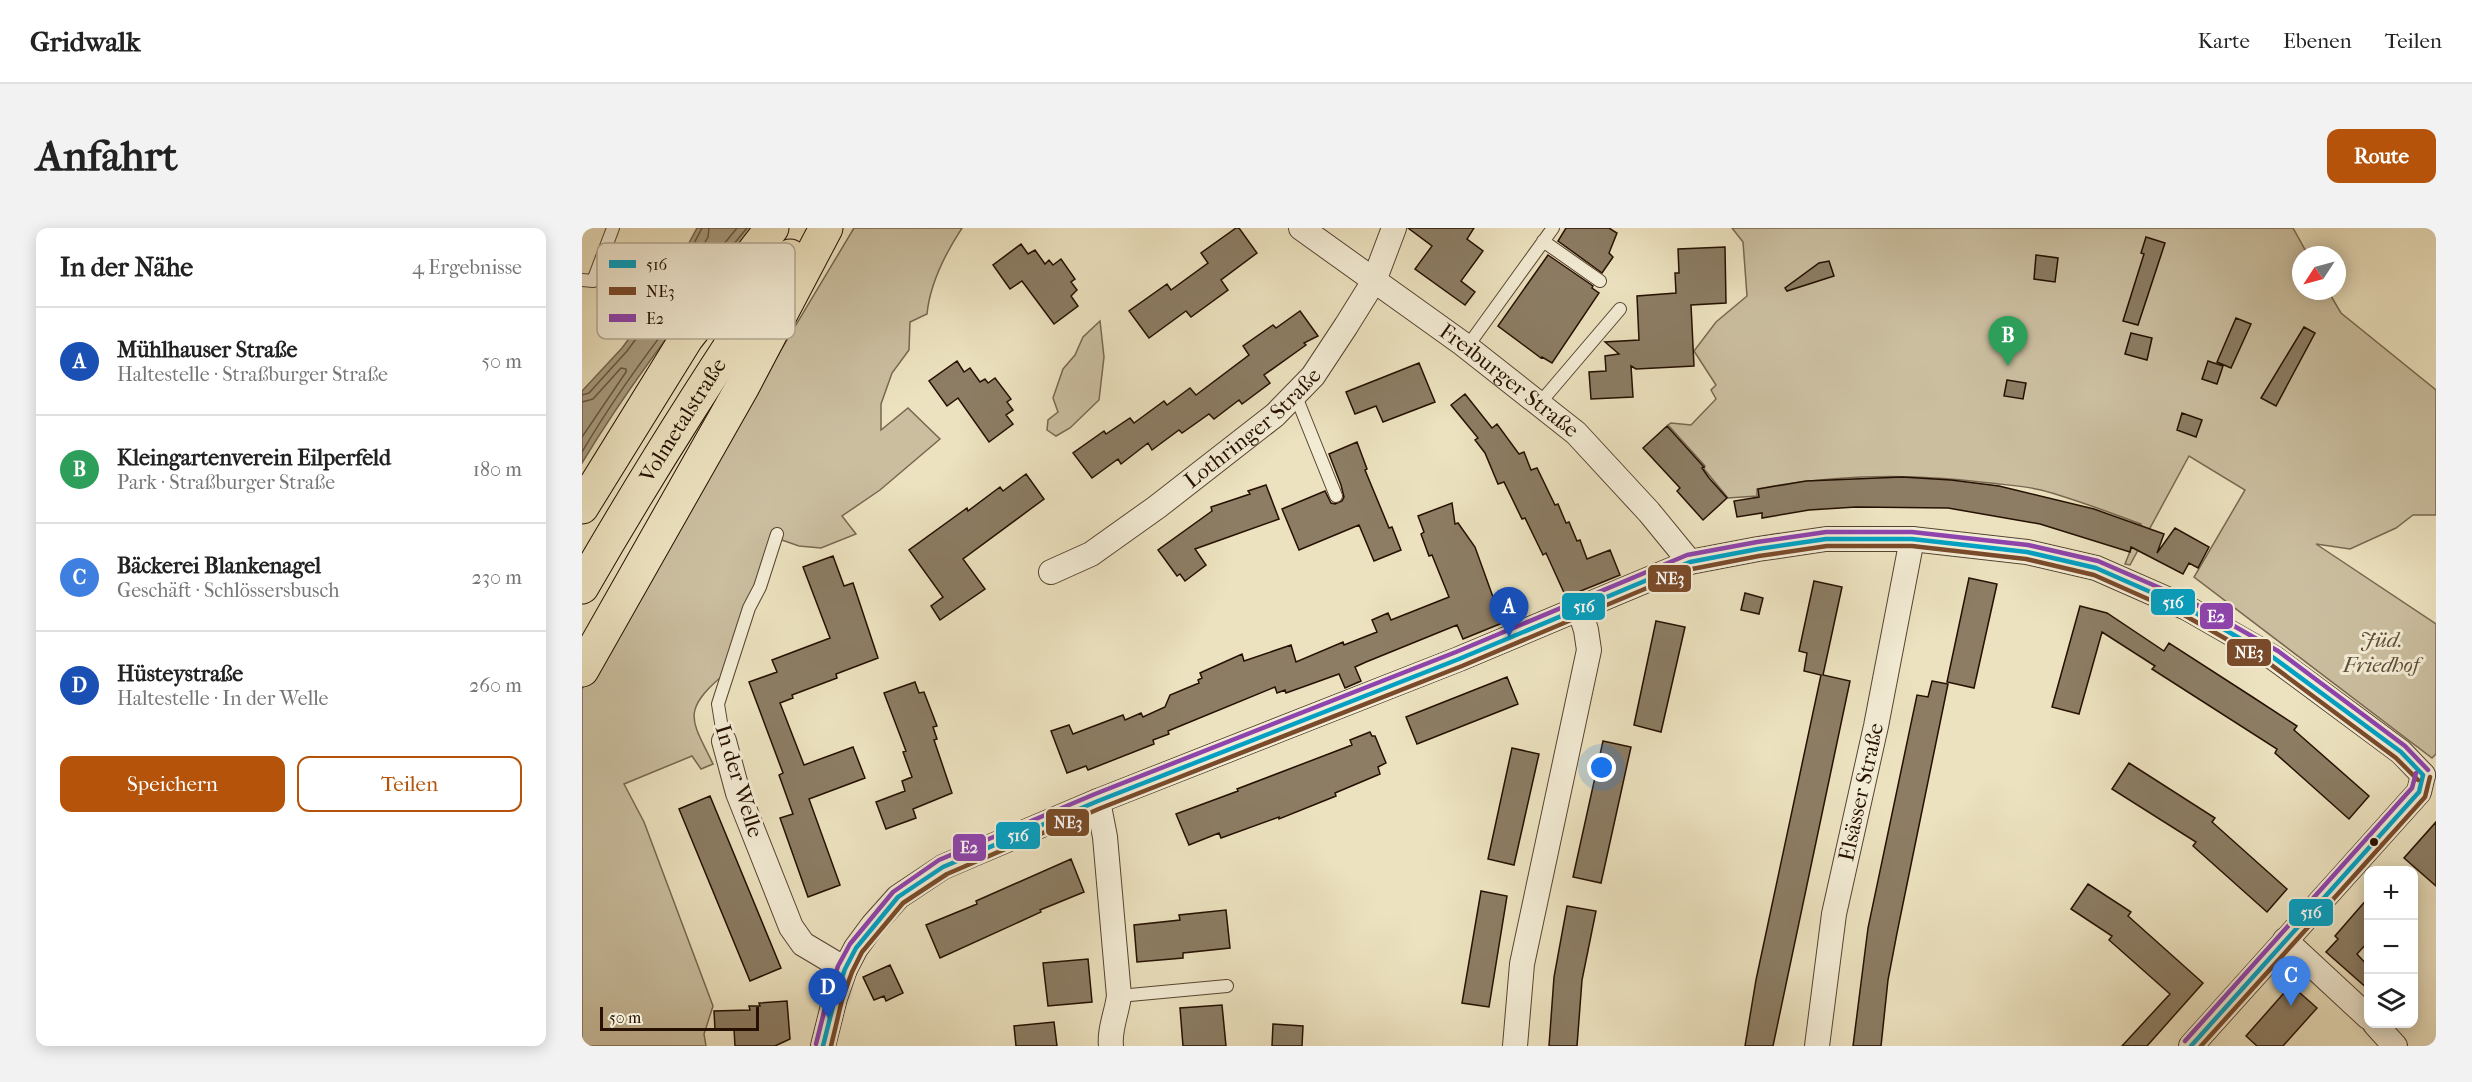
<!DOCTYPE html>
<html lang="de">
<head>
<meta charset="utf-8">
<style>
	body { margin:0; font-family:"IM FELL French Canon",serif; background:#f2f2f2; color:#222 }
	.controls { position:absolute; right:18px; bottom:18px; display:grid; overflow:hidden; border-radius:12px; box-shadow:0 3px 15px #0003 }
	.controls button { width:54px; height:54px; display:grid; place-items:center; padding:0; border:0; border-bottom:2px solid #e0e0e0; background:#fff; color:#222; font:30px sans-serif }
	.compass { position:absolute; left:1710px; top:18px; width:54px; height:54px; border-radius:50%; background:#fff; box-shadow:0 3px 15px #0003; rotate:234deg }
	.scale { position:absolute; left:18px; bottom:15px; width:159px; box-sizing:border-box; padding-left:6px; border:3px solid #251001; border-top:0; font-size:16px; line-height:21px; white-space:nowrap; color:#251001; -webkit-text-stroke:4px #f3ecd5; paint-order:stroke }
	.you { position:absolute; left:1020px; top:540px; width:21px; height:21px; margin:-15px; border:4px solid #fff; border-radius:50%; background:#1a73e8; box-shadow:0 0 0 9px #1a73e833 }
	.badge { display:grid; place-items:center; width:39px; height:39px; border-radius:50%; background:#b45309; color:#fff; font-size:20px; font-weight:700 }
	.pin { position:absolute; translate:-50% -50px; filter:drop-shadow(0 2px 3px #0008) }
	.pin::after { content:''; position:absolute; top:32px; width:21px; height:18px; background:inherit; clip-path:polygon(0 0,100% 0,50% 100%) }
	.list { margin:0; padding:0; list-style:none }
	h2 { display:flex; justify-content:space-between; align-items:center; height:78px; margin:0; padding:0 24px; font-size:26px }
	h2 small { font-size:20px; font-weight:400; color:#767676 }
	.list li { display:grid; grid-template-columns:39px 1fr auto; gap:18px; align-items:center; box-sizing:border-box; height:108px; padding:0 24px; border-top:2px solid #e0e0e0 }
	.list b { display:block; font-size:22px; white-space:nowrap }
	.list p { margin:0; font-size:20px; white-space:nowrap; color:#767676 }
	.list em { font-size:20px; font-style:normal; color:#767676 }
	.actions { display:flex; gap:12px; padding:18px 24px }
	.actions a { flex:1; padding:14px 0; border:2px solid #b45309; border-radius:12px; text-align:center; font-size:21px; color:#b45309 }
	.actions .main { background:#b45309; color:#fff }
	.icon { flex:none; width:33px; height:33px; fill:none; stroke:currentColor; stroke-width:2; stroke-linecap:round; stroke-linejoin:round }
	.map { position:relative; flex:none; width:1854px; height:818px; overflow:hidden; border-radius:12px }
	header { display:flex; align-items:center; gap:36px; box-sizing:border-box; height:84px; padding:0 30px; background:#fff; border-bottom:2px solid #e0e0e0 }
	header strong { font-size:28px }
	nav { display:flex; gap:33px; margin-inline-start:auto; font-size:21px }
	.intro { display:flex; align-items:center; justify-content:space-between; box-sizing:border-box; height:144px; padding:0 36px }
	h1 { margin:0; font-size:42px }
	.button { padding:15px 27px; border-radius:12px; background:#b45309; color:#fff; font-size:21px; font-weight:700 }
	main { display:flex; gap:36px; padding:0 36px }
	aside { flex:1; background:#fff; border-radius:12px; box-shadow:0 3px 15px #0003 }
	.map>svg:first-child { display:block }
	.green { fill:#cabe9f; stroke:#786750; stroke-width:1.5 }
	.water { fill:#a89b7e; stroke:#74634c; stroke-width:1.5 }
	.lines { fill:none; stroke-linecap:round; stroke-linejoin:round }
	.shore { stroke:#665640; stroke-width:1.5 }
	.building { fill:#8c7d64; stroke:#251001; stroke-width:1.5 }
	.service-casing { stroke:#574430; stroke-width:14 }
	.minor-casing { stroke:#574430; stroke-width:26 }
	.primary-casing { stroke:#251001; stroke-width:35 }
	.service { stroke:#f3ecd5; stroke-width:12 }
	.minor { stroke:#f3ecd5; stroke-width:24 }
	.primary { stroke:#ece2bf; stroke-width:33 }
	.bus-1-casing { stroke:#f3ecd5; stroke-width:9 }
	.bus-2-casing { stroke:#f3ecd5; stroke-width:9 }
	.bus-3-casing { stroke:#f3ecd5; stroke-width:9 }
	.bus-1 { stroke:#02a1c4; stroke-width:4.5 }
	.bus-2 { stroke:#7a4b2a; stroke-width:4.5 }
	.bus-3 { stroke:#8e44ad; stroke-width:4.5 }
	.bus-dot { fill:#251001; stroke:#f3ecd5; stroke-width:2 }
	.labels { text-anchor:middle; dominant-baseline:central; stroke-width:6; stroke-linejoin:round; paint-order:stroke }
	.street-label { font-size:22px; fill:#251001; stroke:#f3ecd5 }
	.park-label { font-size:22px; font-style:italic; fill:#5f4d38; stroke:#f3ecd5 }
	.key { fill:#f3ecd5; stroke:#b5aa95; stroke-width:1.5 }
	.key-label { font-size:16px; fill:#251001 }
	.line-badge { stroke:#f3ecd5; stroke-width:2 }
	.badge-label { font-size:16px; text-anchor:middle; font-weight:bold; fill:#fff }
</style>
</head>
<body>
<header>
<strong>Gridwalk</strong>
<nav><a>Karte</a><a>Ebenen</a><a>Teilen</a></nav>
</header>
<div class="intro"><h1>Anfahrt</h1><a class="button">Route</a></div>
<main>
<aside>
<h2>In der Nähe<small>4 Ergebnisse</small></h2>
<ul class="list">
<li><span class="badge" style="background:#1a4fb4">A</span><div><b>Mühlhauser Straße</b><p>Haltestelle · Straßburger Straße</p></div><em>50 m</em></li>
<li><span class="badge" style="background:#2e9e5b">B</span><div><b>Kleingartenverein Eilperfeld</b><p>Park · Straßburger Straße</p></div><em>180 m</em></li>
<li><span class="badge" style="background:#3f7fe0">C</span><div><b>Bäckerei Blankenagel</b><p>Geschäft · Schlössersbusch</p></div><em>230 m</em></li>
<li><span class="badge" style="background:#1a4fb4">D</span><div><b>Hüsteystraße</b><p>Haltestelle · In der Welle</p></div><em>260 m</em></li>
</ul>
<div class="actions"><a class="main">Speichern</a><a>Teilen</a></div>
</aside>
<div class="map">
<svg width="1854" height="818" viewBox="0 0 1854 818">
	<rect width="100%" height="100%" fill="#ece2bf"/>
	<filter id="stains"><feTurbulence type="fractalNoise" baseFrequency=".00333" numOctaves="4"/><feColorMatrix values="0 0 0 0 .2 0 0 0 0 .09 0 0 0 0 .02 0 0 0 .5 -.17"/></filter>
	<radialGradient id="worn" r=".72"><stop offset=".6" stop-color="#630" stop-opacity="0"/><stop offset="1" stop-color="#630" stop-opacity=".3"/></radialGradient>
	<path class="green" d="M 272,0 L 380,0 C 363,26 348,55 345,86 L 328,94 L 327,122 L 310,145 L 299,176 L 299,202 L 326,180 L 358,211 L 298,262 L 260,288 L 274,306 L 239,320 L 217,318 L 194,310 L 139,449 C 98,484 111,494 131,536 L 119,541 L 110,528 L 42,556 L 62,594 L 131,778 L 122,806 L 124,818 L 0,818 L 0,461 L 151,202 Z
		M 1150,0 L 1711,0 L 1726,27 L 1719,27 L 1719,63 L 1746,63 L 1759,85 L 1854,162 L 1854,287 L 1831,287 L 1814,300 L 1768,321 L 1734,316 L 1854,396 L 1854,526 L 1850,530 L 1612,349 L 1663,262 L 1607,228 L 1548,337 L 1543,336 L 1559,296 C 1526,284 1493,271 1459,262 C 1442,258 1425,257 1408,255 C 1330,245 1253,246 1175,261 L 1175,268 L 1146,270 L 1122,241 L 1123,238 L 1086,197 L 1089,195 L 1109,197 L 1134,171 L 1129,162 L 1134,157 L 1112,123 L 1134,94 L 1165,68 L 1161,14 Z
		M 518,93 L 522,129 L 517,172 L 488,200 L 474,208 L 465,202 L 466,192 L 476,184 L 471,170 L 481,141 L 493,127 L 501,109 Z"/>
	<path class="water" d="M 115,0 L 173,0 C 110,74 50,152 0,235 L 0,163 L 40,120 L 78,69 Z"/>
	<g class="lines">
		<path class="shore" d="M 127,0 L 126,9 L 95,64 L 97,68 L 100,67 L 155,0
			M 0,167 L 7,165 L 45,123 L 82,73 L 120,0
			M 0,174 L 11,171 L 39,140 L 44,141 L 44,144 L 0,209
			M 0,224 C 47,144 106,71 165,0"/>
	</g>
	<path class="building" d="M 654,0 L 657,0 L 675,25 L 639,52 L 646,62 L 609,89 L 604,83 L 567,110 L 547,83 L 585,56 L 589,62 L 626,35 L 619,25 Z
		M 826,0 L 892,0 L 885,11 L 901,23 L 879,53 L 893,64 L 883,77 L 833,41 L 850,18 Z
		M 984,0 L 1027,0 L 1035,5 L 1027,25 L 1031,29 L 1020,45 L 976,13 Z
		M 1564,9 L 1583,15 L 1556,97 L 1541,93 L 1562,26 L 1559,25 Z
		M 439,16 L 446,26 L 453,22 L 463,36 L 467,32 L 471,37 L 479,31 L 493,51 L 489,54 L 495,62 L 489,68 L 496,78 L 472,96 L 440,53 L 428,61 L 411,37 Z
		M 1143,19 L 1144,75 L 1109,77 L 1112,138 L 1054,141 L 1049,138 L 1051,169 L 1009,171 L 1007,144 L 1024,143 L 1023,128 L 1037,126 L 1023,114 L 1057,112 L 1055,68 L 1094,65 L 1093,45 L 1097,45 L 1096,21 Z
		M 966,27 L 1011,58 L 1010,60 L 1017,65 L 970,135 L 960,129 L 959,130 L 916,98 Z
		M 1454,27 L 1476,30 L 1473,54 L 1452,51 Z
		M 1247,33 L 1252,48 L 1205,63 L 1203,60 L 1237,35 Z
		M 718,83 L 736,108 L 722,115 L 724,117 L 682,147 L 688,155 L 660,176 L 657,172 L 632,191 L 627,186 L 600,205 L 597,202 L 570,222 L 566,215 L 539,236 L 536,231 L 510,250 L 491,225 L 522,203 L 524,206 L 548,190 L 552,195 L 582,173 L 585,177 L 608,160 L 614,167 L 667,127 L 661,118 L 691,97 L 694,100 Z
		M 1654,90 L 1669,96 L 1649,140 L 1635,134 Z
		M 1722,99 L 1733,105 L 1694,178 L 1679,170 Z
		M 1549,105 L 1570,110 L 1565,132 L 1543,126 Z
		M 375,133 L 382,144 L 388,140 L 398,154 L 403,151 L 406,155 L 413,150 L 429,171 L 425,174 L 431,182 L 424,187 L 431,196 L 407,214 L 376,170 L 365,178 L 347,153 Z
		M 1626,133 L 1641,138 L 1635,156 L 1620,151 Z
		M 837,135 L 853,174 L 801,194 L 794,178 L 773,186 L 764,164 Z
		M 1425,152 L 1444,155 L 1441,171 L 1422,168 Z
		M 883,166 L 910,200 L 915,196 L 937,226 L 942,224 L 949,242 L 955,240 L 973,277 L 976,276 L 984,295 L 987,294 L 995,313 L 998,312 L 1005,331 L 1028,322 L 1038,347 L 984,369 L 964,325 L 961,327 L 943,290 L 940,291 L 922,254 L 916,256 L 903,225 L 893,212 L 896,210 L 869,177 Z
		M 1600,185 L 1620,192 L 1614,209 L 1595,202 Z
		M 1085,198 L 1122,239 L 1120,240 L 1127,250 L 1145,270 L 1121,292 L 1095,263 L 1098,260 L 1061,220 Z
		M 775,214 L 785,241 L 783,242 L 807,300 L 810,299 L 819,322 L 792,333 L 777,297 L 717,322 L 700,281 L 743,263 L 749,275 L 753,276 L 760,273 L 762,269 L 759,257 L 747,226 Z
		M 444,246 L 462,271 L 381,331 L 403,361 L 358,392 L 349,378 L 361,369 L 327,322 L 385,280 L 386,283 L 418,259 L 421,263 Z
		M 1320,249 L 1369,252 L 1417,258 L 1512,281 L 1582,306 L 1575,325 L 1593,300 L 1627,319 L 1616,340 L 1607,335 L 1601,346 L 1549,319 L 1548,324 L 1458,296 L 1366,280 L 1274,279 L 1227,282 L 1180,290 L 1180,285 L 1155,289 L 1152,273 L 1177,269 L 1176,261 L 1224,253 Z
		M 684,257 L 697,291 L 613,321 L 624,337 L 603,353 L 598,346 L 595,348 L 576,322 L 630,283 L 629,279 L 668,266 L 666,263 Z
		M 870,275 L 873,296 L 876,295 L 893,319 L 911,369 L 925,364 L 935,389 L 881,411 L 875,397 L 784,434 L 773,439 L 779,453 L 763,460 L 757,446 L 704,465 L 703,462 L 695,465 L 693,459 L 586,503 L 587,506 L 571,512 L 572,516 L 506,542 L 504,538 L 485,545 L 469,503 L 487,497 L 491,506 L 541,487 L 543,492 L 559,485 L 561,489 L 583,479 L 588,467 L 617,455 L 616,452 L 620,450 L 618,445 L 660,426 L 662,433 L 709,417 L 714,434 L 761,414 L 762,417 L 795,404 L 790,392 L 806,385 L 809,392 L 867,369 L 850,327 L 847,328 L 839,306 L 842,304 L 836,288 Z
		M 251,328 L 262,358 L 271,355 L 296,430 L 254,446 L 255,450 L 210,467 L 211,470 L 198,475 L 222,537 L 271,519 L 283,550 L 227,571 L 258,657 L 226,669 L 198,590 L 211,586 L 197,547 L 201,545 L 167,454 L 195,444 L 190,432 L 248,410 L 221,339 Z
		M 1387,350 L 1415,356 L 1392,460 L 1365,454 Z
		M 1232,353 L 1260,359 L 1241,447 L 1268,453 L 1191,818 L 1163,818 L 1174,752 L 1239,447 L 1222,443 L 1225,425 L 1217,423 Z
		M 1163,365 L 1181,370 L 1177,386 L 1159,382 Z
		M 1498,378 L 1525,385 L 1582,423 L 1587,415 L 1669,468 L 1715,498 L 1712,502 L 1787,568 L 1767,591 L 1693,525 L 1695,521 L 1570,441 L 1573,438 L 1520,404 L 1497,486 L 1470,479 Z
		M 1074,393 L 1103,399 L 1079,504 L 1052,497 Z
		M 925,449 L 936,476 L 835,516 L 824,489 Z
		M 1350,453 L 1366,456 L 1315,705 L 1306,752 L 1299,818 L 1271,818 L 1286,700 L 1335,467 L 1346,469 Z
		M 333,454 L 337,465 L 342,464 L 355,498 L 351,499 L 355,511 L 352,512 L 370,565 L 331,581 L 334,590 L 304,601 L 294,574 L 323,563 L 320,553 L 330,549 L 321,524 L 324,523 L 302,465 Z
		M 788,504 L 790,508 L 793,508 L 804,535 L 796,539 L 798,546 L 753,565 L 754,568 L 697,591 L 697,589 L 639,610 L 637,605 L 607,617 L 594,586 L 656,563 L 655,561 L 770,517 L 768,512 Z
		M 1021,513 L 1049,519 L 1019,655 L 991,649 Z
		M 930,520 L 957,526 L 932,637 L 906,631 Z
		M 1547,535 L 1633,590 L 1630,594 L 1705,661 L 1685,684 L 1611,618 L 1614,614 L 1530,561 Z
		M 128,568 L 199,740 L 168,753 L 97,581 Z
		M 1854,594 L 1854,658 L 1822,630 Z
		M 489,631 L 502,664 L 458,682 L 459,684 L 358,730 L 344,697 L 395,676 L 394,673 Z
		M 1506,656 L 1549,684 L 1546,688 L 1621,755 L 1565,818 L 1540,818 L 1588,766 L 1527,712 L 1530,708 L 1489,681 Z
		M 899,663 L 925,668 L 907,779 L 880,775 Z
		M 1786,670 L 1786,714 L 1775,726 L 1786,738 L 1786,761 L 1744,724 L 1756,711 L 1753,708 Z
		M 985,678 L 1014,683 L 1000,752 L 995,818 L 967,818 L 972,749 Z
		M 644,682 L 648,720 L 601,725 L 601,730 L 555,734 L 552,697 L 598,692 L 597,687 Z
		M 506,731 L 510,774 L 466,778 L 461,735 Z
		M 308,737 L 321,765 L 304,773 L 302,768 L 292,772 L 281,749 Z
		M 1709,757 L 1735,780 L 1701,818 L 1675,818 L 1664,808 Z
		M 205,773 L 208,811 L 193,818 L 153,818 L 152,801 L 133,802 L 132,783 L 168,782 L 167,778 L 178,778 L 177,775 Z
		M 640,777 L 644,818 L 601,818 L 598,780 Z
		M 472,794 L 475,818 L 434,818 L 432,798 Z
		M 691,796 L 721,798 L 720,818 L 690,818 Z"/>
	<g class="lines">
		<g class="service-casing">
			<path id="service" d="M 961,13 L 1018,53
				M 0,52 L 11,53 L 31,0
				M 885,119 L 971,0
				M 713,166 L 754,268
				M 957,176 L 1038,81
				M 142,513 L 136,476 L 167,380 L 178,359 L 195,306
				M 537,768 L 645,758"/>
		</g>
		<g class="minor-casing">
			<g id="minor">
				<path id="s1" d="M 719,0 L 881,116 L 994,205 L 1067,284 L 1108,334"/>
				<path id="s2" d="M 469,344 L 509,326 L 575,279 L 693,187 L 731,148 L 764,98 L 792,53 L 812,0"/>
				<path d="M 142,513 L 156,565 L 209,699 L 221,716 L 263,741"/>
				<path d="M 516,573 L 523,609 L 537,768 C 535,784 527,802 529,818"/>
				<path d="M 1703,712 L 1786,789"/>
				<path d="M 1793,796 L 1813,818"/>
				<path d="M 241,818 L 253,770 L 263,741 L 274,720 L 291,697 L 316,669 L 361,639 L 516,573 L 877,431 L 1108,334 L 1176,321 L 1244,311 L 1330,311 L 1445,324 L 1514,340 L 1605,380 L 1692,430 L 1819,524 L 1841,547"/>
				<path d="M 933,818 L 940,736 L 1007,422 L 1004,402 L 997,380"/>
				<path id="s3" d="M 1235,818 L 1252,686 L 1294,498 L 1330,311"/>
				<path d="M 1609,818 L 1837,564 L 1841,547"/>
			</g>
		</g>
		<g class="primary-casing">
			<g id="primary">
				<path d="M 0,279 L 104,111 L 190,0"/>
				<path id="s4" d="M 0,359 C 65,246 135,136 208,28"/>
				<path d="M 0,442 L 161,158 L 244,0"/>
			</g>
		</g>
		<use href="#service" class="service"/>
		<use href="#minor" class="minor"/>
		<use href="#primary" class="primary"/>
		<g class="bus-1-casing">
			<path id="bus-1" d="M 241,818 L 253,770 L 263,741 L 274,720 L 316,669 L 361,639 L 516,573 L 877,431 L 1108,334 L 1176,321 L 1244,311 L 1330,311 L 1445,324 L 1514,340 L 1605,380 L 1692,430 L 1819,524 L 1841,547
				M 1609,818 L 1837,564 L 1841,547"/>
		</g>
		<g class="bus-2-casing">
			<path id="bus-2" d="M 249,818 L 260,772 L 270,744 L 280,724 L 321,675 L 365,646 L 519,580 L 880,438 L 1110,341 L 1177,328 L 1245,318 L 1330,318 L 1444,331 L 1512,347 L 1602,387 L 1688,436 L 1814,530 L 1836,552
				M 1619,818 L 1843,569 L 1848,549"/>
		</g>
		<g class="bus-3-casing">
			<path id="bus-3" d="M 1603,813 L 1830,560 L 1834,545
				M 234,816 L 246,768 L 256,738 L 268,716 L 311,664 L 357,632 L 513,566 L 874,424 L 1105,327 L 1175,314 L 1244,304 L 1330,304 L 1446,317 L 1516,333 L 1608,373 L 1696,423 L 1823,518 L 1846,542"/>
		</g>
		<use href="#bus-1" class="bus-1"/>
		<use href="#bus-2" class="bus-2"/>
		<use href="#bus-3" class="bus-3"/>
	</g>
	<circle class="bus-dot" cx="1792" cy="614" r="5"/>
	<g class="labels">
		<g class="street-label">
			<text stroke="none"><textPath href="#s1" startOffset="258">Freiburger Straße</textPath></text>
			<text stroke="none"><textPath href="#s4" startOffset="195">Volmetalstraße</textPath></text>
			<text stroke="none"><textPath href="#s2" startOffset="249">Lothringer Straße</textPath></text>
			<text transform="translate(157 553) rotate(73)">In der Welle</text>
			<text stroke="none"><textPath href="#s3" startOffset="258">Elsässer Straße</textPath></text>
		</g>
		<g class="park-label">
			<text x="1799" y="412">Jüd.<tspan x="1799" dy="25">Friedhof</tspan></text>
		</g>
	</g>
	<rect x="15" y="15" width="198" height="96" rx="9" class="key"/>
	<rect x="27" y="32" width="27" height="8" fill="#02a1c4"/>
	<rect x="27" y="59" width="27" height="8" fill="#7a4b2a"/>
	<rect x="27" y="86" width="27" height="8" fill="#8e44ad"/>
	<g class="key-label">
		<text x="64" y="42">516</text>
		<text x="64" y="69">NE3</text>
		<text x="64" y="96">E2</text>
	</g>
	<g class="line-badge">
		<rect x="1065" y="336" width="45" height="29" rx="6" fill="#7a4b2a"/>
		<rect x="1568" y="360" width="46" height="28" rx="6" fill="#02a1c4"/>
		<rect x="979" y="364" width="45" height="29" rx="6" fill="#02a1c4"/>
		<rect x="1617" y="374" width="35" height="28" rx="6" fill="#8e44ad"/>
		<rect x="1644" y="410" width="46" height="29" rx="6" fill="#7a4b2a"/>
		<rect x="463" y="580" width="45" height="29" rx="6" fill="#7a4b2a"/>
		<rect x="413" y="593" width="46" height="29" rx="6" fill="#02a1c4"/>
		<rect x="370" y="605" width="35" height="29" rx="6" fill="#8e44ad"/>
		<rect x="1706" y="670" width="46" height="29" rx="6" fill="#02a1c4"/>
	</g>
	<g class="badge-label">
		<text x="1088" y="356">NE3</text>
		<text x="1591" y="380">516</text>
		<text x="1002" y="384">516</text>
		<text x="1634" y="394">E2</text>
		<text x="1667" y="430">NE3</text>
		<text x="486" y="600">NE3</text>
		<text x="436" y="613">516</text>
		<text x="387" y="625">E2</text>
		<text x="1729" y="690">516</text>
	</g>
	<rect width="100%" height="100%" filter="url(#stains)"/>
	<rect width="100%" height="100%" fill="url(#worn)"/>
</svg>
<div class="controls">
<button>+</button>
<button>−</button>
<button><svg class="icon" aria-label="layers" viewBox="0 0 24 24"><path d="M12 4l9 5-9 5-9-5zM3 14l9 5 9-5"/></svg></button>
</div>
<svg class="compass" viewBox="-18 -18 36 36"><path d="M0-13l5 13h-10z" fill="#e53935"/><path d="M0 13l5-13h-10z" fill="#767676"/></svg>
<div class="scale">50 m</div>
<div class="you"></div>
<div class="pin badge" style="left:927px;top:409px;background:#1a4fb4">A</div>
<div class="pin badge" style="left:1426px;top:138px;background:#2e9e5b">B</div>
<div class="pin badge" style="left:1709px;top:778px;background:#3f7fe0">C</div>
<div class="pin badge" style="left:246px;top:790px;background:#1a4fb4">D</div>
</div>
</main>
</body>
</html>
